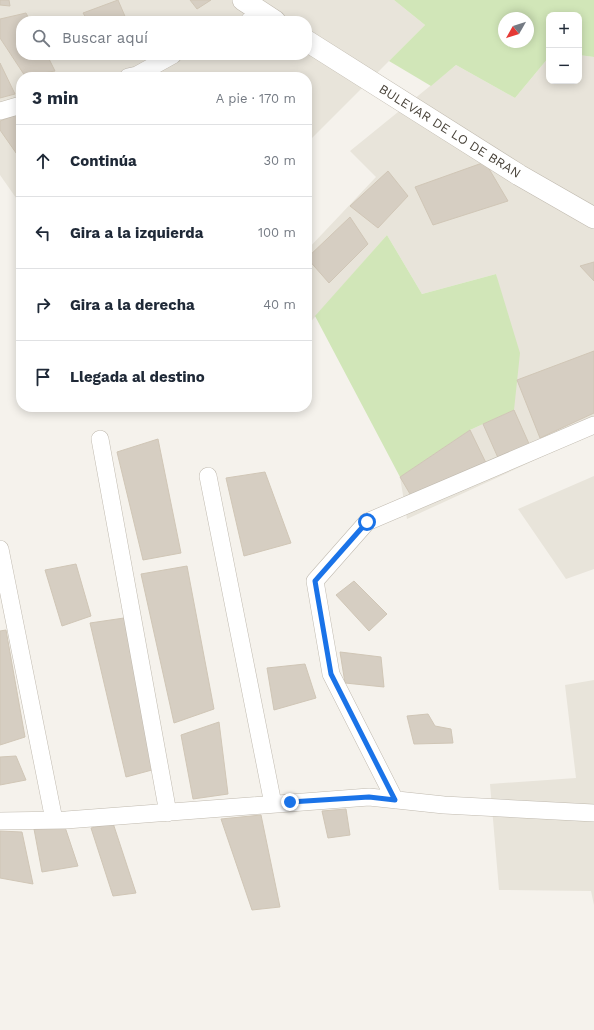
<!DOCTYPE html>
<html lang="es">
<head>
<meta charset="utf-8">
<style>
	body { margin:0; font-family:"Work Sans",sans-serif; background:#f2f2f3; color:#1f2937 }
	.controls { position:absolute; right:12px; top:12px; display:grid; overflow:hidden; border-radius:8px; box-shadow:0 2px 10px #0003 }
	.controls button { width:36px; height:36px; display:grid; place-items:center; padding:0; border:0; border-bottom:1px solid #e0e1e3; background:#fff; color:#1f2937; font:20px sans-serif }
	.compass { position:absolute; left:498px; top:12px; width:36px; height:36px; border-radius:50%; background:#fff; box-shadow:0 2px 10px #0003; rotate:231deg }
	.stop { position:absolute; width:12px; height:12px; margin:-9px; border:3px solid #1a73e8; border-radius:50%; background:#fff }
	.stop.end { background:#1a73e8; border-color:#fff; box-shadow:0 1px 4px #0008 }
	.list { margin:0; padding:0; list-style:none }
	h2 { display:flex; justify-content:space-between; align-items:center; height:52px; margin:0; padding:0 16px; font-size:17px }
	h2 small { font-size:13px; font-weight:400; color:#747a83 }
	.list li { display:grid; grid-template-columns:26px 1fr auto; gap:12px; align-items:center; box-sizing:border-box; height:72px; padding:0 16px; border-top:1px solid #e0e1e3 }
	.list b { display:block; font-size:15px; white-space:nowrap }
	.list em { font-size:13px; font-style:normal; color:#747a83 }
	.icon { flex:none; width:22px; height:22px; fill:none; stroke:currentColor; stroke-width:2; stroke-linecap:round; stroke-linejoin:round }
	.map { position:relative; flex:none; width:594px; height:1030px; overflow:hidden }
	.search { position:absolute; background:#fff; box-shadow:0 2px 10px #0003; left:16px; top:16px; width:296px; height:44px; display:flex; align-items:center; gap:10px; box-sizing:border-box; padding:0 14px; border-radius:16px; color:#747a83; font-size:15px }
	.panel { position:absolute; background:#fff; box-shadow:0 2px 10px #0003; left:16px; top:72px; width:296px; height:340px; border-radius:16px }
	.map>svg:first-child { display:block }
	.residential { fill:#e8e4da; fill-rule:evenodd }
	.green { fill:#d1e6b8; fill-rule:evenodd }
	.building { fill:#d6cec2; stroke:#d0c6b6 }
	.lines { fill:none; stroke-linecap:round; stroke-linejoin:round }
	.minor-casing { stroke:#c0baaf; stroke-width:18 }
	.tertiary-casing { stroke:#c0baaf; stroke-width:22 }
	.minor { stroke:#fff; stroke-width:17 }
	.tertiary { stroke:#fff; stroke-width:21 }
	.route { stroke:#1a73e8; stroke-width:5 }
	.labels { text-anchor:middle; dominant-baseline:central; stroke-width:4; stroke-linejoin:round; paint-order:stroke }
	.street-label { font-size:13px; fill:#49433a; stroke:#fff }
</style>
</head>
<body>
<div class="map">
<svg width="594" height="1030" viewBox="0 0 594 1030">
	<rect width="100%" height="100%" fill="#f5f2ec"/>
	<path class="residential" d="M 0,0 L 394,0 L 425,25 L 307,143 L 307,77 L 243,77 L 241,74 L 235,77 L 21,77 L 21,205 L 0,175 ZM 21,21 L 307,21 L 307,55 L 21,55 Z
		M 579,55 L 594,57 L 594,433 L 407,519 L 400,477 L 470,430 L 514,410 L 496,274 L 422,294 L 387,235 L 307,326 L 307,250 L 376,177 L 350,151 L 456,65 L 515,98 L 549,57 L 549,81 L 579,81 Z
		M 594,476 L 594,569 L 566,579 L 518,509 Z
		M 594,680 L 594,905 L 591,891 L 499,890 L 490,784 L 576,778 L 565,685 Z"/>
	<path class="green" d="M 394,0 L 594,0 L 594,57 L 579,55 L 579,15 L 549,15 L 549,57 L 515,98 L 456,65 L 431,86 L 389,61 L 425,25 ZM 504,18 L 528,18 L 528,42 L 504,42 Z
		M 387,235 L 422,294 L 496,274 L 520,353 L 514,410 L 470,430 L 400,477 L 315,316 Z"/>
	<path class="building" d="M 0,0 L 9,0 L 10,6 L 0,5 Z
		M 118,0 L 127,21 L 88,21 L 83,13 Z
		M 190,0 L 211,0 L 197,9 Z
		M 26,13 L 30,21 L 21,21 L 21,55 L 47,55 L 55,71 L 25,76 L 0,38 L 0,19 Z
		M 0,63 L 15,94 L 0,98 Z
		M 21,113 L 21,160 L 0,130 L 0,121 Z
		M 485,162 L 508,201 L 433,225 L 415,187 Z
		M 388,171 L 408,196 L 378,228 L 350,206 Z
		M 350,217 L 368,244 L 329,283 L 307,258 Z
		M 594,262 L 594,281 L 580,266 Z
		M 594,351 L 594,413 L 540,438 L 517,380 Z
		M 514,410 L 530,446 L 499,460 L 483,424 Z
		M 470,430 L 487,465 L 413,499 L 400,477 Z
		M 158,439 L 181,553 L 143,560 L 117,452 Z
		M 265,472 L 291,543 L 244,556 L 226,478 Z
		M 76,564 L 91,616 L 62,626 L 45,570 Z
		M 187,566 L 214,709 L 174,723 L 141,574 Z
		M 354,581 L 387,614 L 369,631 L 336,595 Z
		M 124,618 L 152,770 L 126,777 L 90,623 Z
		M 6,630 L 25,737 L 0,745 L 0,631 Z
		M 340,652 L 381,657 L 384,687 L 345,683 Z
		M 305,664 L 316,698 L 274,710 L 267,668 Z
		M 428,714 L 435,726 L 451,729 L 453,743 L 414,744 L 407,716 Z
		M 219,722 L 228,794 L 193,799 L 181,735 Z
		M 16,756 L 26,780 L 0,785 L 0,757 Z
		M 346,809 L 350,835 L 328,838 L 322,811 Z
		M 261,815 L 280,907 L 252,910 L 221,819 Z
		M 113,823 L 136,893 L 113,896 L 91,828 Z
		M 65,827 L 78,866 L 42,872 L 34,829 Z
		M 0,831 L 22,832 L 33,884 L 0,878 Z"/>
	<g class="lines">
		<g class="minor-casing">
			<path id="minor" d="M 249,21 L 264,15
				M 128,77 L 137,75 L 173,55
				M 0,111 L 21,105
				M 100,439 L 168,813
				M 208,476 L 273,804
				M 0,549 L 54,820
				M 395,800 L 331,674 L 315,581 L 367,522 L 594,425
				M 0,821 L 66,820 L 369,797 L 444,805 L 594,813"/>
		</g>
		<g class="tertiary-casing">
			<path id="tertiary" d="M 243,0 L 275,21
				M 307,41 L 519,175 L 594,218"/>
		</g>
		<use href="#minor" class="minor"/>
		<use href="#tertiary" class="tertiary"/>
	</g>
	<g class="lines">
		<path class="route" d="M 290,802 L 369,797 L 395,800 L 331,674 L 315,581 L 367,522"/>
	</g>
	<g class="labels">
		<g class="street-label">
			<text transform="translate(450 131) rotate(32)">BULEVAR DE LO DE BRAN</text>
		</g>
	</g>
</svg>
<div class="controls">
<button>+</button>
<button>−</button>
</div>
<svg class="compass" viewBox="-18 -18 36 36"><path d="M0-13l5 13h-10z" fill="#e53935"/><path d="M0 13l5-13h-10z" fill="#747a83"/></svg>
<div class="stop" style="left:367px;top:522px"></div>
<div class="stop end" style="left:290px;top:802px"></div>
<div class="search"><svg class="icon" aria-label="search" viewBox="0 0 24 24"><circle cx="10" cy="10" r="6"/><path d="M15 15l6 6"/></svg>Buscar aquí</div>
<section class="panel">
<h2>3 min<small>A pie · 170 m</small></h2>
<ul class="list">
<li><svg class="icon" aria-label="ahead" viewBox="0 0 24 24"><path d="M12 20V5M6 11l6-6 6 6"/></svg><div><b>Continúa</b></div><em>30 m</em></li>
<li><svg class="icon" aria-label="left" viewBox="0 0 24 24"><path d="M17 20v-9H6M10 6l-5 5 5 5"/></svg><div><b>Gira a la izquierda</b></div><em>100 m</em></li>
<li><svg class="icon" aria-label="right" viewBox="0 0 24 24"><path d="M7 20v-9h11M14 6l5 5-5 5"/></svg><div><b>Gira a la derecha</b></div><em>40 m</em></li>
<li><svg class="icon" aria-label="arrive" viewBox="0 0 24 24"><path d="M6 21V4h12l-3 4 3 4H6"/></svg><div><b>Llegada al destino</b></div></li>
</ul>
</section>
</div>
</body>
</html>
